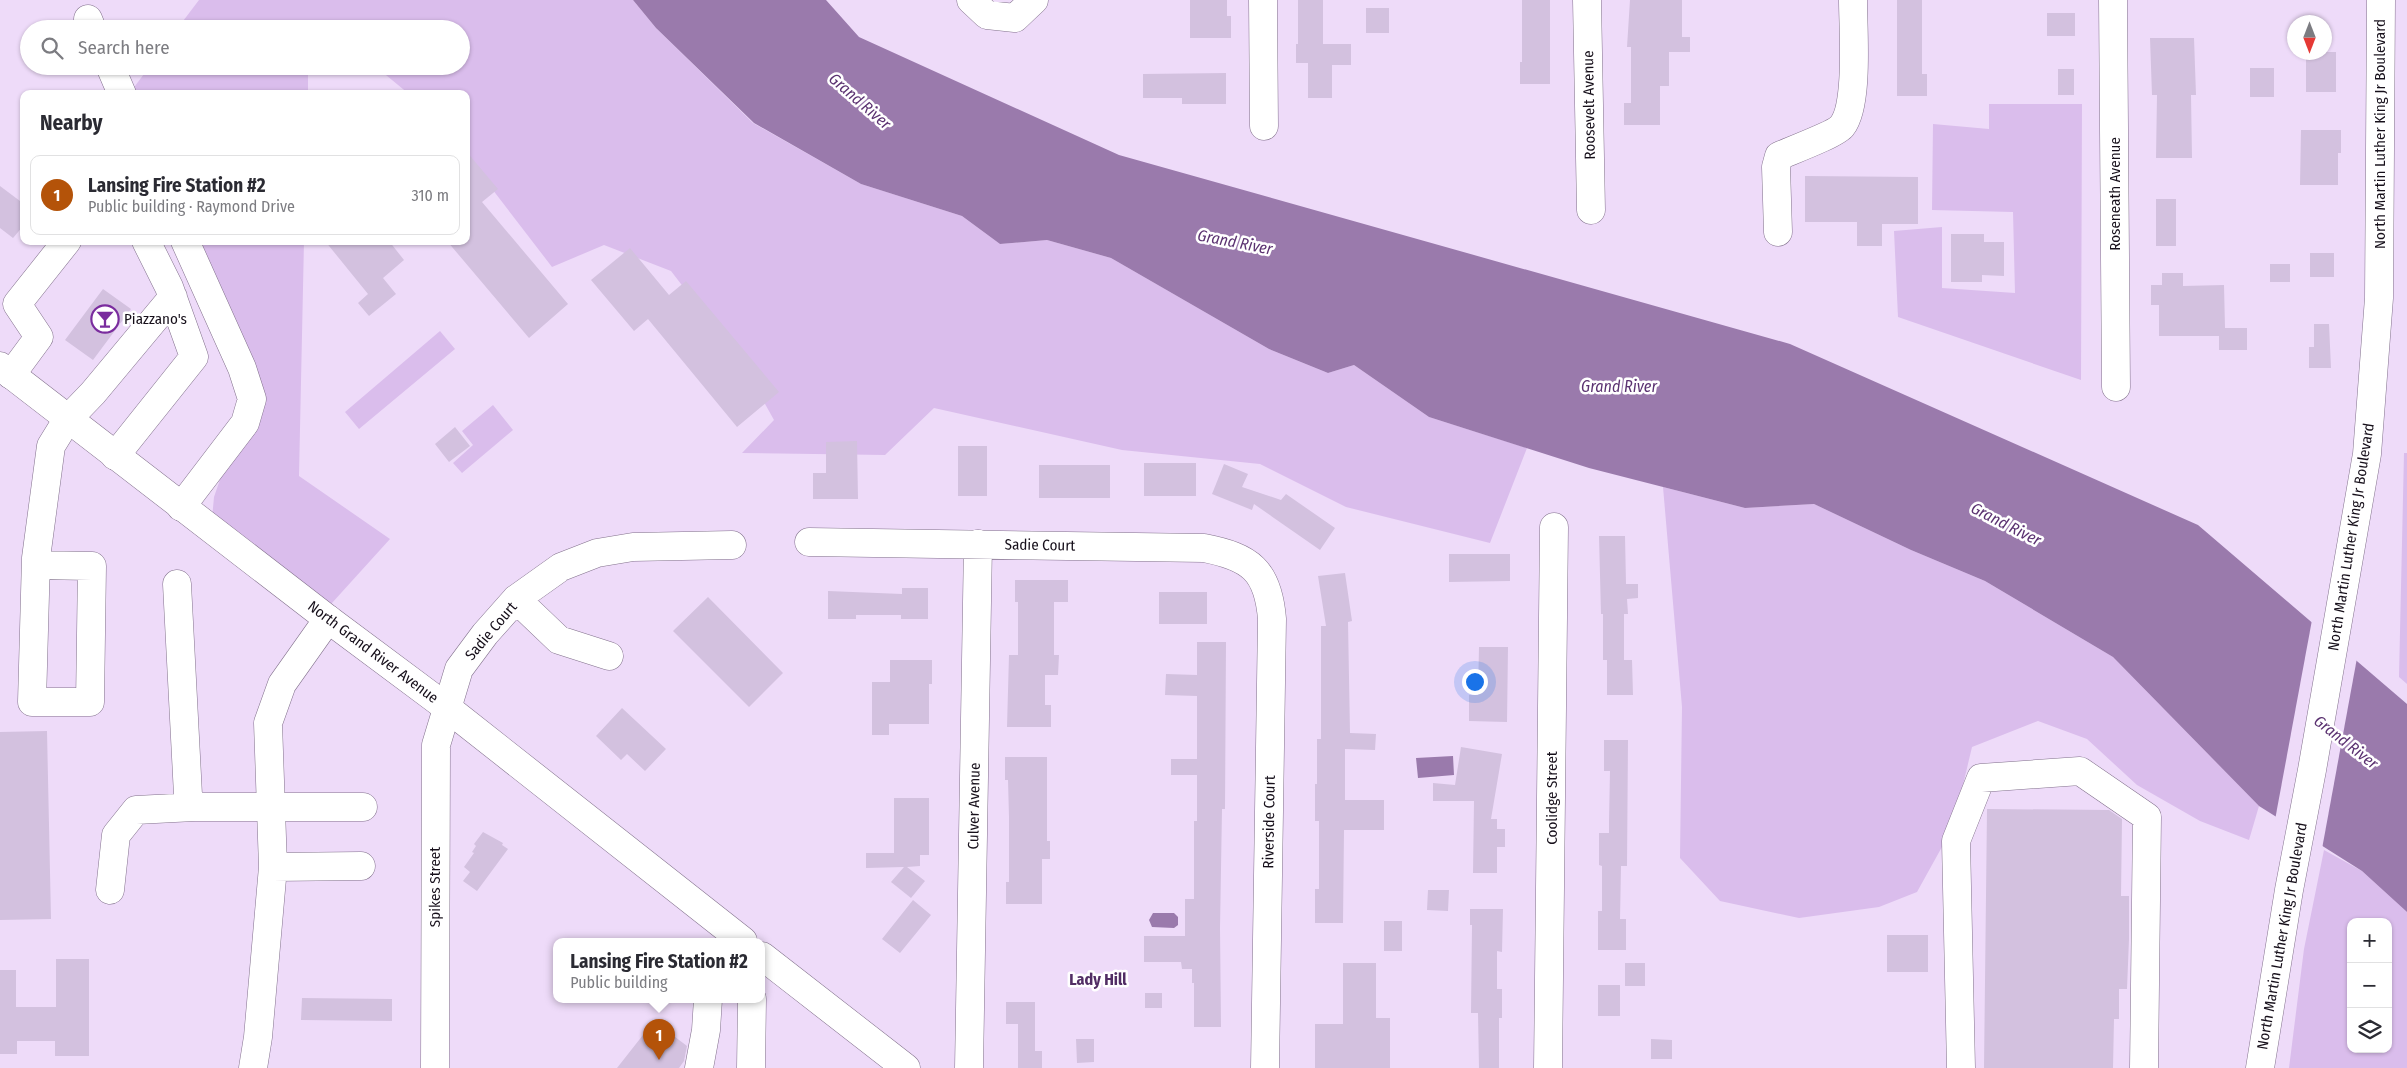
<!DOCTYPE html>
<html lang="en">
<head>
<meta charset="utf-8">
<style>
	body { margin:0; font-family:"Fira Sans Condensed",sans-serif; background:#f2f2f3; color:#2b2b33 }
	.controls { position:absolute; right:15px; bottom:15px; display:grid; overflow:hidden; border-radius:10px; box-shadow:0 1px 4px #0004 }
	.controls button { width:45px; height:45px; display:grid; place-items:center; padding:0; border:0; border-bottom:1px solid #e1e1e2; background:#fff; color:#2b2b33; font:25px sans-serif }
	.compass { position:absolute; left:2287px; top:15px; width:45px; height:45px; border-radius:50%; background:#fff; box-shadow:0 1px 4px #0004; rotate:180deg }
	.you { position:absolute; left:1474px; top:681px; width:18px; height:18px; margin:-12px; border:4px solid #fff; border-radius:50%; background:#1a73e8; box-shadow:0 0 0 8px #1a73e833 }
	.badge { display:grid; place-items:center; width:32px; height:32px; border-radius:50%; background:#b45309; color:#fff; font-size:16px; font-weight:700 }
	.pin { position:absolute; translate:-50% -41px; filter:drop-shadow(0 1px 2px #0008) }
	.pin::after { content:''; position:absolute; top:26px; width:18px; height:15px; background:inherit; clip-path:polygon(0 0,100% 0,50% 100%) }
	.popup { position:absolute; left:553px; top:938px; width:212px; height:65px; box-sizing:border-box; display:grid; place-content:center; border-radius:10px; background:#fff; filter:drop-shadow(0 1px 4px #0005); font-size:16px; white-space:nowrap; color:#7c7c81 }
	.popup b { font-size:19px; color:#2b2b33 }
	.popup::after { content:''; position:absolute; left:50%; top:100%; margin-left:-10px; border:10px solid transparent; border-top-color:#fff }
	.list { margin:0; padding:0; list-style:none }
	h2 { display:flex; justify-content:space-between; align-items:center; height:65px; margin:0; padding:0 20px; font-size:21px }
	h2 small { font-size:16px; font-weight:400; color:#7c7c81 }
	.list li { display:grid; grid-template-columns:32px 1fr auto; gap:15px; align-items:center; box-sizing:border-box; height:80px; margin:0 10px 10px; padding:0 10px; border:1px solid #e1e1e2; border-radius:10px }
	.list b { display:block; font-size:19px; white-space:nowrap }
	.list p { margin:0; font-size:16px; white-space:nowrap; color:#7c7c81 }
	.list em { font-size:16px; font-style:normal; color:#7c7c81 }
	.icon { flex:none; width:28px; height:28px; fill:none; stroke:currentColor; stroke-width:2; stroke-linecap:round; stroke-linejoin:round }
	.map { position:relative; flex:none; width:2407px; height:1068px; overflow:hidden }
	.search { position:absolute; background:#fff; box-shadow:0 1px 4px #0004; left:20px; top:20px; width:450px; height:55px; display:flex; align-items:center; gap:12px; box-sizing:border-box; padding:0 18px; border-radius:28px; color:#7c7c81; font-size:19px }
	.panel { position:absolute; background:#fff; box-shadow:0 1px 4px #0004; left:20px; top:90px; width:450px; height:155px; border-radius:10px }
	.map>svg:first-child { display:block }
	.green { fill:#dabdec; fill-rule:evenodd }
	.water { fill:#9a7aac }
	.pier { fill:#eedbf9 }
	.building { fill:#d3c1df }
	.lines { fill:none; stroke-linecap:round; stroke-linejoin:round }
	.minor-casing { stroke:#82718c; stroke-width:29 }
	.major-casing { stroke:#82718c; stroke-width:29 }
	.minor { stroke:#fff; stroke-width:28 }
	.major { stroke:#fff; stroke-width:28 }
	.labels { text-anchor:middle; dominant-baseline:central; stroke-width:5; stroke-linejoin:round; paint-order:stroke }
	.street-label { font-size:15px; fill:#160f1a; stroke:#fff }
	.poi-label { font-size:15px; fill:#160f1a; stroke:#fff; text-anchor:start }
	.water-label { font-size:16px; font-style:italic; fill:#5b3271; stroke:#fff }
	.neighbourhood-label { font-size:16px; font-weight:bold; fill:#512d64; stroke:#fff }
</style>
</head>
<body>
<div class="map">
<svg width="2407" height="1068" viewBox="0 0 2407 1068">
	<rect width="100%" height="100%" fill="#eedbf9"/>
	<path class="green" d="M 199,0 L 633,0 L 656,28 L 753,123 L 861,184 L 962,216 L 1000,244 L 1047,240 L 1111,258 L 1269,349 L 1328,373 L 1354,365 L 1429,417 L 1527,448 L 1490,543 L 1346,507 L 1260,464 L 1122,450 L 934,408 L 885,455 L 742,453 L 774,420 L 744,366 L 671,271 L 604,245 L 552,267 L 466,155 L 466,94 L 409,94 L 375,66 L 461,66 L 461,29 L 177,29 Z
		M 150,66 L 308,66 L 308,94 L 129,94 Z
		M 1989,104 L 2082,104 L 2081,380 L 1898,317 L 1894,231 L 1942,227 L 1942,288 L 2015,293 L 2013,212 L 1932,210 L 1933,124 L 1989,129 Z
		M 176,241 L 304,241 L 299,476 L 390,539 L 322,614 L 211,530 L 214,497 L 246,404 Z
		M 440,331 L 455,349 L 359,429 L 345,412 Z
		M 493,405 L 513,430 L 462,473 L 453,463 L 473,445 L 462,431 Z
		M 2404,453 L 2407,453 L 2407,684 L 2399,677 Z
		M 1663,487 L 1745,508 L 1814,504 L 1911,550 L 1985,581 L 2113,657 L 2259,806 L 2249,840 L 2200,821 L 2137,785 L 2087,739 L 2038,721 L 1972,747 L 1953,827 L 1917,892 L 1879,907 L 1799,918 L 1720,901 L 1680,858 L 1682,707 Z
		M 2324,850 L 2362,871 L 2407,912 L 2407,1068 L 2289,1068 L 2304,949 ZM 2351,922 L 2388,922 L 2388,1049 L 2351,1049 Z"/>
	<path class="water" d="M 633,0 L 826,0 L 859,37 L 1119,155 L 1790,344 L 2198,525 L 2407,704 L 2407,912 L 2362,871 L 2259,806 L 2113,657 L 1985,581 L 1911,550 L 1814,504 L 1745,508 L 1589,468 L 1429,417 L 1354,365 L 1328,373 L 1269,349 L 1111,258 L 1047,240 L 1000,244 L 962,216 L 861,184 L 754,123 L 656,28 Z
		M 1453,756 L 1454,775 L 1418,778 L 1416,758 Z
		M 1153,913 L 1174,913 L 1178,917 L 1178,925 L 1174,928 L 1152,927 L 1149,920 Z"/>
	<path class="pier" d="M 2312,620 L 2357,658 L 2322,849 L 2275,820 Z"/>
	<path class="building" d="M 1190,0 L 1227,0 L 1227,16 L 1231,16 L 1231,38 L 1190,38 Z
		M 1298,0 L 1323,0 L 1323,44 L 1351,44 L 1351,65 L 1332,65 L 1332,98 L 1308,98 L 1308,63 L 1296,63 L 1296,44 L 1298,44 Z
		M 1522,0 L 1550,0 L 1550,84 L 1520,84 L 1520,62 L 1522,62 Z
		M 1630,0 L 1682,0 L 1682,37 L 1690,37 L 1690,52 L 1669,52 L 1669,86 L 1660,86 L 1660,125 L 1624,125 L 1624,103 L 1631,103 L 1631,47 L 1627,47 Z
		M 1897,0 L 1922,0 L 1922,74 L 1927,74 L 1927,96 L 1897,96 Z
		M 1366,8 L 1389,8 L 1389,33 L 1366,33 Z
		M 2047,13 L 2075,13 L 2075,36 L 2047,36 Z
		M 2150,38 L 2194,38 L 2196,95 L 2191,95 L 2192,158 L 2156,158 L 2157,95 L 2152,95 Z
		M 2306,52 L 2336,52 L 2336,92 L 2306,92 Z
		M 2250,68 L 2274,68 L 2274,97 L 2250,97 Z
		M 2058,69 L 2074,69 L 2074,95 L 2058,95 Z
		M 1226,73 L 1226,104 L 1182,104 L 1182,98 L 1143,98 L 1143,74 Z
		M 2301,130 L 2341,130 L 2341,153 L 2338,153 L 2338,185 L 2300,185 Z
		M 466,151 L 498,189 L 482,202 L 568,304 L 529,338 L 447,241 L 466,241 Z
		M 1805,176 L 1918,177 L 1918,224 L 1882,224 L 1882,246 L 1857,246 L 1857,222 L 1805,222 Z
		M 0,186 L 24,204 L 24,225 L 13,238 L 0,228 Z
		M 2156,199 L 2176,199 L 2176,246 L 2156,246 Z
		M 1951,234 L 1984,234 L 1984,242 L 2004,242 L 2004,276 L 1982,275 L 1982,282 L 1951,282 Z
		M 325,241 L 389,241 L 404,260 L 383,278 L 396,294 L 369,316 L 358,303 L 368,294 Z
		M 630,248 L 669,295 L 686,281 L 779,392 L 737,427 L 648,319 L 634,331 L 591,280 Z
		M 2310,253 L 2334,253 L 2334,277 L 2310,277 Z
		M 2270,264 L 2290,264 L 2290,282 L 2270,282 Z
		M 2162,273 L 2183,273 L 2183,286 L 2224,285 L 2225,328 L 2247,328 L 2247,350 L 2219,350 L 2219,336 L 2159,336 L 2159,305 L 2151,305 L 2151,285 L 2162,285 Z
		M 103,289 L 131,309 L 93,360 L 65,340 Z
		M 2314,324 L 2329,324 L 2331,368 L 2309,368 L 2309,347 L 2314,347 Z
		M 455,427 L 470,446 L 449,462 L 435,444 Z
		M 857,441 L 858,499 L 813,499 L 813,473 L 826,473 L 826,442 Z
		M 958,446 L 987,446 L 987,496 L 958,496 Z
		M 1144,463 L 1196,463 L 1196,496 L 1144,496 Z
		M 1224,464 L 1248,474 L 1242,487 L 1281,500 L 1286,494 L 1335,528 L 1320,550 L 1254,504 L 1252,510 L 1212,494 Z
		M 1039,465 L 1110,465 L 1110,498 L 1039,498 Z
		M 1599,536 L 1625,536 L 1626,584 L 1638,584 L 1638,598 L 1627,599 L 1628,614 L 1624,614 L 1624,660 L 1632,660 L 1633,695 L 1607,695 L 1607,660 L 1603,660 L 1603,614 L 1601,614 Z
		M 1449,554 L 1510,554 L 1510,581 L 1449,582 Z
		M 1345,573 L 1352,621 L 1348,622 L 1350,733 L 1376,734 L 1375,750 L 1345,749 L 1345,800 L 1384,800 L 1384,830 L 1344,830 L 1343,923 L 1315,923 L 1315,889 L 1319,889 L 1319,821 L 1315,821 L 1315,784 L 1317,784 L 1317,739 L 1321,739 L 1321,626 L 1326,626 L 1318,576 Z
		M 1015,580 L 1068,580 L 1068,602 L 1054,602 L 1054,655 L 1059,655 L 1058,675 L 1045,675 L 1045,705 L 1051,705 L 1051,727 L 1007,727 L 1009,655 L 1018,655 L 1018,602 L 1015,602 Z
		M 902,588 L 928,588 L 928,619 L 901,619 L 901,615 L 856,615 L 856,619 L 828,619 L 828,591 L 902,594 Z
		M 1159,592 L 1207,592 L 1207,624 L 1159,624 Z
		M 708,597 L 783,673 L 749,707 L 673,631 Z
		M 1197,642 L 1226,642 L 1225,809 L 1222,809 L 1220,928 L 1221,1027 L 1194,1027 L 1194,983 L 1192,983 L 1192,969 L 1182,969 L 1181,962 L 1144,962 L 1144,936 L 1185,936 L 1185,899 L 1194,899 L 1194,821 L 1197,821 L 1197,775 L 1171,775 L 1171,759 L 1197,759 L 1197,696 L 1165,695 L 1166,674 L 1197,675 Z
		M 1479,647 L 1508,647 L 1507,722 L 1469,721 L 1469,695 L 1478,695 Z
		M 890,660 L 932,660 L 932,684 L 929,684 L 929,724 L 889,724 L 889,735 L 872,735 L 872,682 L 890,682 Z
		M 622,708 L 666,749 L 645,771 L 627,754 L 621,760 L 596,736 Z
		M 47,731 L 51,919 L 0,920 L 0,732 Z
		M 1604,740 L 1628,740 L 1627,866 L 1621,866 L 1620,919 L 1626,919 L 1626,950 L 1598,950 L 1598,911 L 1602,911 L 1602,866 L 1599,865 L 1599,833 L 1609,833 L 1609,821 L 1610,771 L 1604,771 Z
		M 1461,747 L 1502,754 L 1491,819 L 1497,819 L 1497,829 L 1505,829 L 1505,847 L 1497,847 L 1497,873 L 1473,873 L 1474,801 L 1433,801 L 1433,783 L 1455,785 Z
		M 1005,757 L 1047,757 L 1047,841 L 1050,841 L 1050,859 L 1042,859 L 1042,904 L 1006,904 L 1006,882 L 1009,882 L 1009,817 L 1008,780 L 1005,780 Z
		M 894,798 L 929,798 L 929,855 L 920,855 L 920,866 L 907,867 L 925,881 L 911,898 L 891,882 L 904,867 L 866,868 L 866,853 L 894,853 Z
		M 1987,809 L 2109,810 L 2122,819 L 2121,896 L 2129,896 L 2129,939 L 2127,989 L 2119,989 L 2119,1019 L 2114,1019 L 2113,1068 L 1984,1068 Z
		M 483,832 L 503,843 L 502,845 L 508,849 L 477,891 L 463,881 L 470,872 L 464,867 L 474,853 L 472,852 L 476,846 L 474,844 Z
		M 1428,890 L 1449,890 L 1448,911 L 1427,910 Z
		M 913,900 L 931,915 L 900,953 L 882,939 Z
		M 1470,909 L 1503,909 L 1502,952 L 1497,951 L 1497,989 L 1502,989 L 1502,1018 L 1499,1018 L 1499,1068 L 1479,1068 L 1478,1013 L 1471,1013 L 1472,925 L 1470,925 Z
		M 1384,921 L 1402,921 L 1402,951 L 1384,951 Z
		M 1887,935 L 1928,935 L 1928,972 L 1887,972 Z
		M 56,959 L 89,959 L 89,1056 L 55,1056 L 55,1041 L 17,1041 L 17,1054 L 0,1054 L 0,970 L 16,970 L 16,1007 L 56,1007 Z
		M 1343,963 L 1376,963 L 1376,1018 L 1390,1018 L 1390,1068 L 1315,1068 L 1315,1024 L 1343,1024 Z
		M 1625,963 L 1645,963 L 1645,986 L 1625,986 Z
		M 1598,985 L 1620,985 L 1620,1016 L 1598,1016 Z
		M 1145,993 L 1162,993 L 1162,1008 L 1145,1008 Z
		M 302,998 L 392,999 L 392,1021 L 301,1020 Z
		M 1006,1002 L 1035,1002 L 1035,1051 L 1042,1051 L 1042,1068 L 1018,1068 L 1018,1024 L 1006,1024 Z
		M 654,1021 L 687,1046 L 684,1061 L 679,1068 L 617,1068 Z
		M 1076,1039 L 1094,1039 L 1094,1062 L 1077,1063 Z
		M 1651,1039 L 1672,1040 L 1672,1059 L 1651,1059 Z"/>
	<g class="lines">
		<g class="minor-casing">
			<path id="minor" d="M 971,0 L 987,15 L 1015,18 L 1034,0
				M 1263,0 L 1264,126
				M 1587,0 L 1591,210
				M 2113,0 L 2116,387
				M 88,19 L 92,29
				M 110,66 L 122,94
				M 1778,232 L 1776,167 L 1779,156 C 1790,151 1836,134 1842,126 C 1859,105 1853,29 1853,0
				M 11,375 L 39,337 L 17,304 L 67,241
				M 115,456 L 194,357 L 169,287 L 146,241
				M 181,507 L 245,423 L 252,399 L 242,368 L 185,241
				M 809,542 L 1204,548 C 1250,557 1268,570 1272,619 L 1265,1068
				M 36,565 L 92,566 L 90,702 L 32,702 L 36,558 L 51,446 L 67,420 L 93,393 L 173,297
				M 177,584 L 188,795 L 194,807 L 363,807
				M 516,599 L 559,640 L 609,656
				M 273,867 L 361,866
				M 110,890 L 116,835 L 136,810 L 194,807
				M 253,1068 L 258,1037 L 273,867 L 268,723 L 282,684 L 328,619
				M 435,1068 L 436,745 L 459,669 L 485,634 L 516,599 L 561,567 L 597,553 L 633,547 L 732,545
				M 699,1068 L 706,1030 L 708,999
				M 751,1068 L 752,999
				M 969,1068 L 978,544
				M 1548,1068 L 1554,527
				M 1961,1068 L 1956,841 L 1981,778 L 2080,771 L 2147,817 L 2144,1068
				M 2260,1068 L 2289,890 L 2312,770 L 2367,454 L 2379,298 L 2381,0"/>
		</g>
		<g class="major-casing">
			<path id="major" d="M 0,366 L 328,619 L 446,707 L 743,941
				M 762,956 L 906,1068"/>
		</g>
		<use href="#minor" class="minor"/>
		<use href="#major" class="major"/>
	</g>
	<defs>
		<g id="bar-ring" transform="scale(1.4375)"><circle r="9.5" fill="#fff" stroke="#7a2c9e" stroke-width="1.5"/><path d="M-6-5H6L.8 .8V4.5H3.5V6h-7V4.5H-.8V.8Z" fill="#7a2c9e"/></g>
	</defs>
	<g fill-rule="evenodd">
		<use href="#bar-ring" x="105" y="319"/>
	</g>
	<g class="labels">
		<g class="street-label">
			<text transform="translate(1589 105) rotate(-91)">Roosevelt Avenue</text>
			<text transform="translate(2380 134) rotate(-90)">North Martin Luther King Jr Boulevard</text>
			<text transform="translate(2115 194) rotate(-90)">Roseneath Avenue</text>
			<text transform="translate(2351 537) rotate(-81)">North Martin Luther King Jr Boulevard</text>
			<text transform="translate(1040 545) rotate(1)">Sadie Court</text>
			<text transform="translate(491 631) rotate(-50)">Sadie Court</text>
			<text transform="translate(373 652) rotate(37)">North Grand River Avenue</text>
			<text transform="translate(1552 798) rotate(-90)">Coolidge Street</text>
			<text transform="translate(974 806) rotate(-89)">Culver Avenue</text>
			<text transform="translate(1269 822) rotate(-89)">Riverside Court</text>
			<text transform="translate(435 887) rotate(-90)">Spikes Street</text>
			<text transform="translate(2282 936) rotate(-80)">North Martin Luther King Jr Boulevard</text>
		</g>
		<g class="poi-label">
			<text x="124" y="319">Piazzano's</text>
		</g>
		<g class="water-label">
			<text transform="translate(860 101) rotate(41)">Grand River</text>
			<text transform="translate(1235 242) rotate(11)">Grand River</text>
			<text x="1619" y="386">Grand River</text>
			<text transform="translate(2006 524) rotate(27)">Grand River</text>
			<text transform="translate(2346 742) rotate(38)">Grand River</text>
		</g>
		<g class="neighbourhood-label">
			<text x="1098" y="979">Lady Hill</text>
		</g>
	</g>
</svg>
<div class="controls">
<button>+</button>
<button>−</button>
<button><svg class="icon" aria-label="layers" viewBox="0 0 24 24"><path d="M12 4l9 5-9 5-9-5zM3 14l9 5 9-5"/></svg></button>
</div>
<svg class="compass" viewBox="-18 -18 36 36"><path d="M0-13l5 13h-10z" fill="#e53935"/><path d="M0 13l5-13h-10z" fill="#7c7c81"/></svg>
<div class="you"></div>
<div class="pin badge" style="left:659px;top:1060px">1</div>
<div class="popup"><b>Lansing Fire Station #2</b>Public building</div>
<div class="search"><svg class="icon" aria-label="search" viewBox="0 0 24 24"><circle cx="10" cy="10" r="6"/><path d="M15 15l6 6"/></svg>Search here</div>
<section class="panel">
<h2>Nearby<small></small></h2>
<ul class="list">
<li><span class="badge">1</span><div><b>Lansing Fire Station #2</b><p>Public building · Raymond Drive</p></div><em>310 m</em></li>
</ul>
</section>
</div>
</body>
</html>
